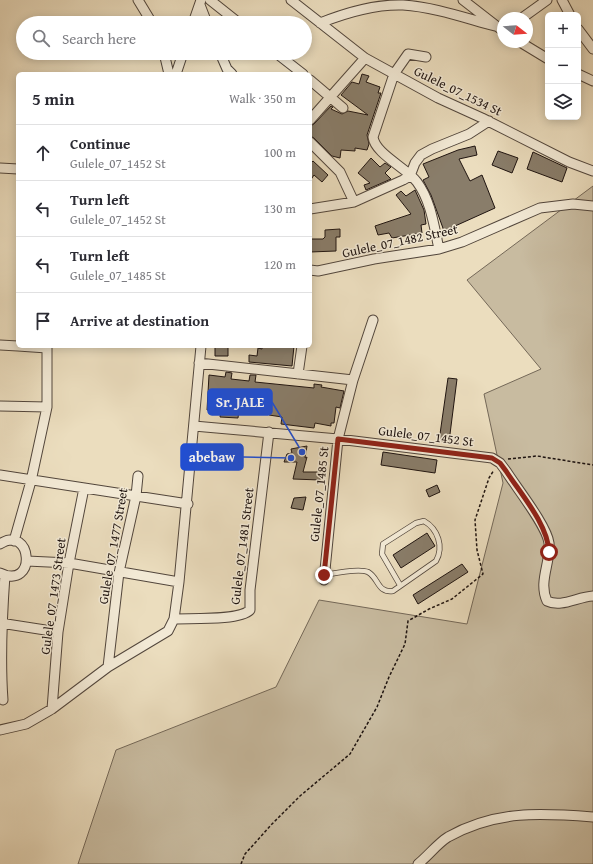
<!DOCTYPE html>
<html lang="en">
<head>
<meta charset="utf-8">
<style>
	body { margin:0; font-family:"Gentium Book Plus",serif; background:#f7f7f7; color:#2b2b33 }
	.controls { position:absolute; right:12px; top:12px; display:grid; overflow:hidden; border-radius:6px; box-shadow:0 2px 10px #0003 }
	.controls button { width:36px; height:36px; display:grid; place-items:center; padding:0; border:0; border-bottom:1px solid #e1e1e2; background:#fff; color:#2b2b33; font:20px sans-serif }
	.compass { position:absolute; left:497px; top:12px; width:36px; height:36px; border-radius:50%; background:#fff; box-shadow:0 2px 10px #0003; rotate:107deg }
	.stop { position:absolute; width:12px; height:12px; margin:-9px; border:3px solid #8f2418; border-radius:50%; background:#fff }
	.stop.end { background:#8f2418; border-color:#fff; box-shadow:0 1px 4px #0008 }
	.list { margin:0; padding:0; list-style:none }
	h2 { display:flex; justify-content:space-between; align-items:center; height:52px; margin:0; padding:0 16px; font-size:17px }
	h2 small { font-size:13px; font-weight:400; color:#7c7c81 }
	.list li { display:grid; grid-template-columns:26px 1fr auto; gap:12px; align-items:center; box-sizing:border-box; height:56px; padding:0 16px; border-top:1px solid #e1e1e2 }
	.list b { display:block; font-size:15px; white-space:nowrap }
	.list p { margin:0; font-size:13px; white-space:nowrap; color:#7c7c81 }
	.list em { font-size:13px; font-style:normal; color:#7c7c81 }
	.icon { flex:none; width:22px; height:22px; fill:none; stroke:currentColor; stroke-width:2; stroke-linecap:round; stroke-linejoin:round }
	.map { position:relative; flex:none; width:593px; height:864px; overflow:hidden }
	.search { position:absolute; background:#fff; box-shadow:0 2px 10px #0003; left:16px; top:16px; width:296px; height:44px; display:flex; align-items:center; gap:10px; box-sizing:border-box; padding:0 14px; border-radius:22px; color:#7c7c81; font-size:15px }
	.panel { position:absolute; background:#fff; box-shadow:0 2px 10px #0003; left:16px; top:72px; width:296px; height:276px; border-radius:6px }
	.map>svg:first-child { display:block }
	.green { fill:#c8bba0; stroke:#746858 }
	.building { fill:#897d6a; stroke:#1f1410 }
	.lines { fill:none; stroke-linecap:round; stroke-linejoin:round }
	.lane-casing { stroke:#52463c; stroke-width:6 }
	.street-casing { stroke:#52463c; stroke-width:11 }
	.path { stroke:#1f1410; stroke-width:1.5; stroke-dasharray:3 2; stroke-linecap:butt }
	.lane { stroke:#f2e9d5; stroke-width:4.5 }
	.street { stroke:#f2e9d5; stroke-width:9 }
	.route { stroke:#8f2418; stroke-width:5 }
	.labels { text-anchor:middle; dominant-baseline:central; stroke-width:3; stroke-linejoin:round; paint-order:stroke }
	.street-label { font-size:13px; fill:#1f1410; stroke:#f2e9d5 }
	.leader { fill:none; stroke:#1d4ed8; stroke-width:1.5 }
	.callout-dot { fill:#1d4ed8; stroke:#f2e9d5; stroke-width:1.5 }
	.callout { fill:#1d4ed8; stroke:#1d4ed8; stroke-width:1.5 }
	.callout-label { font-size:14px; text-anchor:middle; font-weight:bold; fill:#fff }
</style>
</head>
<body>
<div class="map">
<svg width="593" height="864" viewBox="0 0 593 864">
	<rect width="100%" height="100%" fill="#ebddbe"/>
	<filter id="stains"><feTurbulence type="fractalNoise" baseFrequency=".005" numOctaves="4"/><feColorMatrix values="0 0 0 0 .2 0 0 0 0 .09 0 0 0 0 .02 0 0 0 .5 -.17"/></filter>
	<radialGradient id="worn" r=".72"><stop offset=".6" stop-color="#630" stop-opacity="0"/><stop offset="1" stop-color="#630" stop-opacity=".3"/></radialGradient>
	<path class="green" d="M 593,186 L 593,864 L 78,864 L 116,750 L 276,687 L 319,600 L 467,624 L 503,483 L 484,394 L 541,369 L 467,280 Z"/>
	<path class="building" d="M 362,74 L 369,76 L 366,82 L 380,87 L 378,93 L 381,93 L 367,135 L 369,144 L 367,150 L 355,148 L 355,151 L 341,150 L 340,158 L 332,156 L 314,138 L 310,136 L 310,126 L 314,124 L 331,106 L 333,107 L 331,109 L 342,114 L 348,111 L 368,115 L 341,95 L 352,82 L 359,84 Z
		M 475,146 L 477,155 L 459,159 L 470,181 L 482,175 L 495,208 L 444,231 L 431,195 L 423,180 L 429,177 L 423,164 L 458,150 Z
		M 498,151 L 518,158 L 512,173 L 492,165 Z
		M 533,152 L 567,168 L 562,182 L 527,169 Z
		M 371,158 L 380,167 L 385,163 L 391,167 L 385,173 L 391,179 L 366,190 L 364,185 L 370,183 L 358,173 Z
		M 313,161 L 328,175 L 322,182 L 314,175 L 310,181 L 310,164 Z
		M 415,190 L 424,210 L 426,224 L 421,225 L 422,233 L 392,238 L 389,233 L 378,235 L 375,226 L 411,214 L 396,195 L 401,191 L 406,196 Z
		M 340,229 L 340,237 L 336,237 L 336,251 L 310,252 L 310,239 L 323,239 L 325,237 L 325,230 Z
		M 215,346 L 228,346 L 228,356 L 215,356 Z
		M 262,346 L 294,346 L 292,366 L 249,362 L 249,355 L 257,356 L 258,348 L 262,349 Z
		M 226,372 L 232,373 L 231,379 L 249,381 L 250,375 L 256,375 L 255,382 L 314,388 L 314,384 L 322,385 L 321,387 L 344,391 L 340,408 L 336,407 L 334,423 L 331,423 L 331,426 L 315,423 L 314,428 L 281,424 L 282,417 L 269,415 L 271,400 L 259,398 L 258,412 L 239,410 L 238,418 L 220,417 L 221,411 L 207,410 L 209,375 L 225,377 Z
		M 448,378 L 457,379 L 449,442 L 439,441 Z
		M 307,446 L 305,458 L 307,457 L 303,472 L 321,472 L 320,480 L 293,479 L 297,462 L 284,462 L 287,454 L 292,453 L 291,449 Z
		M 383,452 L 437,460 L 435,473 L 381,465 Z
		M 437,485 L 440,492 L 429,497 L 426,490 Z
		M 306,497 L 303,510 L 291,508 L 294,498 Z
		M 427,533 L 435,546 L 401,568 L 393,555 Z
		M 462,564 L 468,572 L 418,604 L 413,595 Z"/>
	<g class="lines">
		<g class="lane-casing">
			<path id="lane" d="M 324,575 C 335,573 359,568 368,572 C 379,578 377,593 393,591 L 436,561 C 444,547 438,529 424,521 L 416,523 L 383,544 L 382,554 L 400,585"/>
		</g>
		<g class="street-casing">
			<path id="street" d="M 138,0 L 152,23
				M 210,0 L 239,23
				M 291,0 L 365,58 L 438,98 L 482,118 L 569,162 L 593,171
				M 463,0 L 503,31
				M 562,0 L 570,15
				M 200,5 L 207,23
				M 522,18 L 547,0
				M 193,23 L 201,0
				M 320,23 C 345,13 375,4 403,5 C 434,7 465,18 495,26
				M 578,29 L 593,49
				M 520,42 L 548,59
				M 164,53 L 169,74
				M 220,53 L 227,69 L 232,74
				M 276,53 L 303,74
				M 426,57 L 408,54 L 394,74 L 373,137 C 375,154 407,168 417,182 C 431,201 434,226 439,249
				M 176,74 L 183,53
				M 578,74 L 593,81
				M 310,80 L 343,108
				M 310,120 L 365,58
				M 310,142 L 340,172 L 354,202
				M 0,168 L 18,169
				M 310,209 L 354,202 L 403,180 L 410,176 L 415,163 L 421,155 L 432,149 L 469,134 L 489,121
				M 310,270 L 318,271 L 374,259 L 439,249 L 462,242 L 540,208 L 573,204 L 593,206
				M 0,345 L 18,346
				M 18,346 L 47,348
				M 199,363 L 353,380
				M 298,374 L 302,346
				M 0,406 L 47,407
				M 194,426 L 338,439 L 492,458 L 500,463 L 506,471 C 516,487 547,526 549,543 C 551,562 538,582 547,601 C 561,608 577,597 593,596
				M 0,475 L 188,504
				M 14,541 L 31,481 L 47,407 L 47,346
				M 0,544 C 32,523 38,591 0,573
				M 27,561 L 69,563 L 179,582
				M 324,580 L 338,439 L 353,380 L 373,320
				M 174,619 C 190,618 239,621 250,610 L 250,590 L 269,432
				M 0,623 L 58,632
				M 108,667 L 119,572 L 136,496 L 138,476
				M 3,700 C 0,659 2,617 5,575
				M 52,709 L 58,632 L 69,563 L 84,488
				M 0,730 L 26,724 L 52,709 L 108,667 L 168,631 L 174,619 L 179,582 L 201,346
				M 418,864 C 428,856 438,843 448,837 C 496,810 541,813 593,817"/>
		</g>
		<path class="path" d="M 508,459 L 537,456 L 593,465
			M 241,864 L 245,854 L 272,824 L 300,796 L 350,754 L 377,707 L 389,677 L 405,644 L 408,621 L 429,609 L 452,599 L 483,574 L 477,550 L 475,520 L 489,478 L 494,470"/>
		<use href="#lane" class="lane"/>
		<use href="#street" class="street"/>
	</g>
	<g class="lines">
		<path class="route" d="M 324,575 L 338,439 L 492,458 L 500,463 L 506,471 C 521,494 548,525 549,552"/>
	</g>
	<g class="labels">
		<g class="street-label">
			<text transform="translate(458 91) rotate(26)">Gulele_07_1534 St</text>
			<text transform="translate(400 241) rotate(-12)">Gulele_07_1482 Street</text>
			<text transform="translate(426 436) rotate(7)">Gulele_07_1452 St</text>
			<text transform="translate(319 494) rotate(-84)">Gulele_07_1485 St</text>
			<text transform="translate(113 546) rotate(-80)">Gulele_07_1477 Street</text>
			<text transform="translate(242 546) rotate(-83)">Gulele_07_1481 Street</text>
			<text transform="translate(53 596) rotate(-82)">Gulele_07_1473 Street</text>
		</g>
	</g>
	<path class="leader" d="M302 452L272 402M291 458L243 457"/>
	<g class="callout-dot">
		<circle cx="302" cy="452" r="4"/>
		<circle cx="291" cy="458" r="4"/>
	</g>
	<g class="callout">
		<rect x="208" y="389" width="64" height="26" rx="4"/>
		<rect x="181" y="444" width="62" height="26" rx="4"/>
	</g>
	<g class="callout-label">
		<text x="240" y="407">Sr. JALE</text>
		<text x="212" y="462">abebaw</text>
	</g>
	<rect width="100%" height="100%" filter="url(#stains)"/>
	<rect width="100%" height="100%" fill="url(#worn)"/>
</svg>
<div class="controls">
<button>+</button>
<button>−</button>
<button><svg class="icon" aria-label="layers" viewBox="0 0 24 24"><path d="M12 4l9 5-9 5-9-5zM3 14l9 5 9-5"/></svg></button>
</div>
<svg class="compass" viewBox="-18 -18 36 36"><path d="M0-13l5 13h-10z" fill="#e53935"/><path d="M0 13l5-13h-10z" fill="#7c7c81"/></svg>
<div class="stop" style="left:549px;top:552px"></div>
<div class="stop end" style="left:324px;top:575px"></div>
<div class="search"><svg class="icon" aria-label="search" viewBox="0 0 24 24"><circle cx="10" cy="10" r="6"/><path d="M15 15l6 6"/></svg>Search here</div>
<section class="panel">
<h2>5 min<small>Walk · 350 m</small></h2>
<ul class="list">
<li><svg class="icon" aria-label="ahead" viewBox="0 0 24 24"><path d="M12 20V5M6 11l6-6 6 6"/></svg><div><b>Continue</b><p>Gulele_07_1452 St</p></div><em>100 m</em></li>
<li><svg class="icon" aria-label="left" viewBox="0 0 24 24"><path d="M17 20v-9H6M10 6l-5 5 5 5"/></svg><div><b>Turn left</b><p>Gulele_07_1452 St</p></div><em>130 m</em></li>
<li><svg class="icon" aria-label="left" viewBox="0 0 24 24"><path d="M17 20v-9H6M10 6l-5 5 5 5"/></svg><div><b>Turn left</b><p>Gulele_07_1485 St</p></div><em>120 m</em></li>
<li><svg class="icon" aria-label="arrive" viewBox="0 0 24 24"><path d="M6 21V4h12l-3 4 3 4H6"/></svg><div><b>Arrive at destination</b></div></li>
</ul>
</section>
</div>
</body>
</html>
